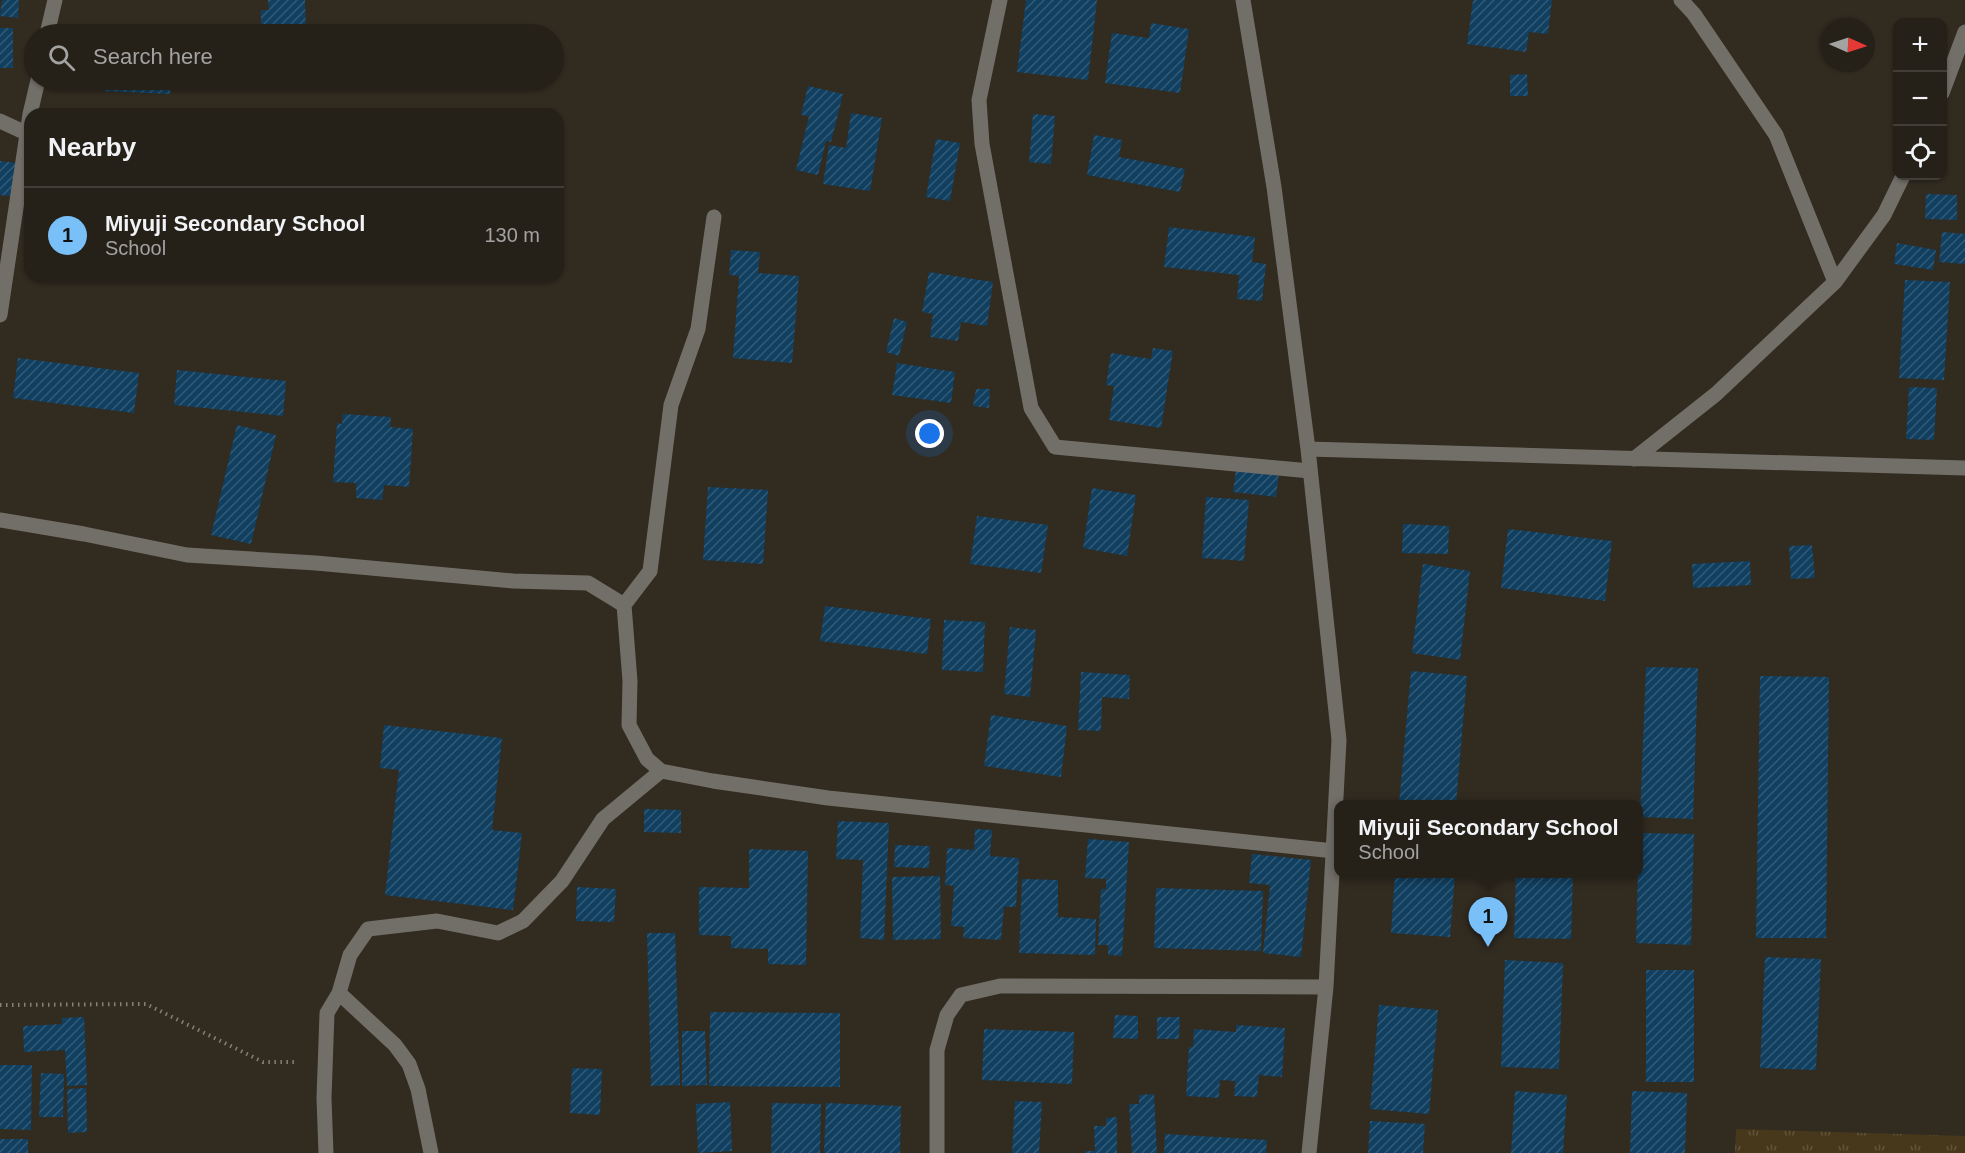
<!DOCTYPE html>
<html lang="en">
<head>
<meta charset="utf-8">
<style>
	body { margin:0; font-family:Helvetica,sans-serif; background:#2d2821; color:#f1f3f6 }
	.controls { position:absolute; right:18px; top:18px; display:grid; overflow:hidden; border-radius:12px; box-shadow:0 2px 4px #0004 }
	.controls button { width:54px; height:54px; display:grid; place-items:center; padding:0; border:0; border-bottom:2px solid #423e37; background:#252018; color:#f1f3f6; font:30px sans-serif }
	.compass { position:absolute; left:1821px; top:18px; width:54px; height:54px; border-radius:50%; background:#252018; box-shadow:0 2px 4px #0004; rotate:93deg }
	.you { position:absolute; left:930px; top:434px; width:21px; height:21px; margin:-15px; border:4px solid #fff; border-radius:50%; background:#1a73e8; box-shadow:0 0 0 9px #1a73e833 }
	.badge { display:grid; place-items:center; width:39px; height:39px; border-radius:50%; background:#79bff8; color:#111; font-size:20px; font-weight:700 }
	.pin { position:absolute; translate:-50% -50px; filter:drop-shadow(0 2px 3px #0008) }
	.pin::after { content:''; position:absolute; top:32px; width:21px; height:18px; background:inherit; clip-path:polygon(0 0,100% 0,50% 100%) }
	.popup { position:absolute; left:1334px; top:800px; width:309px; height:78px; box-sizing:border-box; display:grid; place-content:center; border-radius:12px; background:#252018; filter:drop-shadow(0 2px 4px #0005); font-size:20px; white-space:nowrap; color:#a3a3a2 }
	.popup b { font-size:22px; color:#f1f3f6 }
	.popup::after { content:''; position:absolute; left:50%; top:100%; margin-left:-12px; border:12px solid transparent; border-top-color:#252018 }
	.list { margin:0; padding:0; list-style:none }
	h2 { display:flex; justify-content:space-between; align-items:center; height:78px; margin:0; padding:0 24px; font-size:26px }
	h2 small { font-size:20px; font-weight:400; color:#a3a3a2 }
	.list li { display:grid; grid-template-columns:39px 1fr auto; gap:18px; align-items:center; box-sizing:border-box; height:96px; padding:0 24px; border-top:2px solid #423e37 }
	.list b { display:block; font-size:22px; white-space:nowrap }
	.list p { margin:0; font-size:20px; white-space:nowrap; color:#a3a3a2 }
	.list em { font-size:20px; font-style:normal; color:#a3a3a2 }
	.icon { flex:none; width:33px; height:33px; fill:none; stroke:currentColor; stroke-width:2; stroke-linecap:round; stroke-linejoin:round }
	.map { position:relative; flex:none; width:1965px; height:1153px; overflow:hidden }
	.search { position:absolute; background:#252018; box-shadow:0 2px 4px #0004; left:24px; top:24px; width:540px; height:66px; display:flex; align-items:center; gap:15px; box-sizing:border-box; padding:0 21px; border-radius:33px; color:#a3a3a2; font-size:22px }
	.panel { position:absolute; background:#252018; box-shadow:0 2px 4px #0004; left:24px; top:108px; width:540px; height:174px; border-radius:18px }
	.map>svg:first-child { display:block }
	.park { fill:url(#park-tufts) }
	.building { fill:url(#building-hatch) }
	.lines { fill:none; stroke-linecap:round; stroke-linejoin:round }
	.path { stroke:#868178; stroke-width:4; stroke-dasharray:1.5 4.5; stroke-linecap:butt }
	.minor { stroke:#726f69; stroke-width:15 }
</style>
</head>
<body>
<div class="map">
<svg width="1965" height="1153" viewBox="0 0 1965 1153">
	<defs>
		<pattern id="park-tufts" width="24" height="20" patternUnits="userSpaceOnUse" patternTransform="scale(1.5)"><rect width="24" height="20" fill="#47381b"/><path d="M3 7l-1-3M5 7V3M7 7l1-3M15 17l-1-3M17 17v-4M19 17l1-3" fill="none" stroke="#61543b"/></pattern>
		<pattern id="building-hatch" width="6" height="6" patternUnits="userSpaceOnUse" patternTransform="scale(1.5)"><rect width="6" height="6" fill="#103f60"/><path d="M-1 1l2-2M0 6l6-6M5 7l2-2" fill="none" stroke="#325a76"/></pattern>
	</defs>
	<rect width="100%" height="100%" fill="#312b20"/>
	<path class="park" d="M 1736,1129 L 1965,1136 L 1965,1153 L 1735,1153 Z"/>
	<path class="building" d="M 2,0 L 19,0 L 18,18 L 0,16 Z
		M 268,0 L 305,0 L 306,34 L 261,34 L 261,10 L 269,10 Z
		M 1026,0 L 1097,0 L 1088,80 L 1017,72 Z
		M 1473,0 L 1552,0 L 1548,34 L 1529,32 L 1526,52 L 1467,44 Z
		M 1151,23 L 1189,29 L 1180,93 L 1105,83 L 1112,33 L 1149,38 Z
		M 106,26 L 172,28 L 172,34 L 106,34 Z
		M 0,28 L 13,28 L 13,68 L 0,68 Z
		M 1527,74 L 1528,96 L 1510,96 L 1510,75 Z
		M 104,80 L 171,80 L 170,94 L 104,91 Z
		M 808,86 L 843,94 L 831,142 L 826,141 L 818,175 L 796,170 L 809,116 L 801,115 Z
		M 851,113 L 882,118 L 870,191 L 823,184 L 829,145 L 846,148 Z
		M 1033,114 L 1055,116 L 1051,164 L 1029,162 Z
		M 1094,135 L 1122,140 L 1119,157 L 1185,169 L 1180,192 L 1087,175 Z
		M 936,139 L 960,143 L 950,201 L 926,197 Z
		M 0,161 L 18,163 L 14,197 L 0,195 Z
		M 1926,194 L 1957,195 L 1957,220 L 1925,219 Z
		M 1169,227 L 1255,237 L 1252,262 L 1266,264 L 1262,301 L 1237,299 L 1239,275 L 1164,267 Z
		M 1942,232 L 1965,234 L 1965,264 L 1939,262 Z
		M 1897,243 L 1936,250 L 1933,270 L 1894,264 Z
		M 731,250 L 760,252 L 758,273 L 799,276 L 792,363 L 733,358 L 739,276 L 729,275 Z
		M 929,272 L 993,282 L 987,326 L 961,322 L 958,341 L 930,337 L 933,314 L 922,312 Z
		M 1905,280 L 1950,282 L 1944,380 L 1899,378 Z
		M 894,318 L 907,322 L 899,356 L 886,352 Z
		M 1153,348 L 1173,351 L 1161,428 L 1109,420 L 1114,386 L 1106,385 L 1111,353 L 1151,359 Z
		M 18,358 L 139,373 L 134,413 L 13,398 Z
		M 897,363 L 955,372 L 951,403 L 892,395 Z
		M 177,370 L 286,381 L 283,416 L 174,405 Z
		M 1909,387 L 1937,388 L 1934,440 L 1906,439 Z
		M 976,389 L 990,389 L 989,408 L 973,406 Z
		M 343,414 L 391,417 L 390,427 L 413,429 L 409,487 L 384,485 L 382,500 L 356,498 L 356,483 L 333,482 L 337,423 L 342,424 Z
		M 237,425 L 276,435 L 251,544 L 211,535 Z
		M 1236,469 L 1279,474 L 1276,497 L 1233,492 Z
		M 708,487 L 768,490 L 763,564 L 703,560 Z
		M 1092,488 L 1136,495 L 1127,556 L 1083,548 Z
		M 1206,497 L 1249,500 L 1244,561 L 1202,558 Z
		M 977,516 L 1048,525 L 1041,573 L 970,564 Z
		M 1403,524 L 1449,526 L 1448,554 L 1402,553 Z
		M 1508,529 L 1612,541 L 1605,601 L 1501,588 Z
		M 1812,545 L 1815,578 L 1791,579 L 1789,546 Z
		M 1750,561 L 1751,585 L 1693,588 L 1692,564 Z
		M 1423,564 L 1470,571 L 1460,660 L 1412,653 Z
		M 825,606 L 931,619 L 927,654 L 820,641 Z
		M 944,620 L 985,622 L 983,672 L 942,670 Z
		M 1010,627 L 1036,630 L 1030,697 L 1004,694 Z
		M 1646,667 L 1698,668 L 1693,819 L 1640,817 Z
		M 1411,671 L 1467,676 L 1456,804 L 1399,804 Z
		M 1081,672 L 1130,675 L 1129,699 L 1102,697 L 1101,731 L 1078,730 Z
		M 1760,676 L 1829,677 L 1826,938 L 1756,938 Z
		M 991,715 L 1067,726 L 1061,777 L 984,766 Z
		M 384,725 L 502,738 L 492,830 L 522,833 L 513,910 L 385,895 L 399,770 L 380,768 Z
		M 644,809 L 681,810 L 681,833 L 644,832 Z
		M 838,821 L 889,823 L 884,940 L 860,938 L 863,860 L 836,859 Z
		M 975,829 L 992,830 L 990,856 L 1019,858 L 1016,907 L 1004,907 L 1001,940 L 963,938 L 964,927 L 951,926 L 954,886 L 945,885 L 947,848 L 974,850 Z
		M 1639,833 L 1694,834 L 1691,945 L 1636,943 Z
		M 1088,839 L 1129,842 L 1122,956 L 1108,955 L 1108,945 L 1098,945 L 1101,889 L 1106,889 L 1106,879 L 1085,878 Z
		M 895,845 L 930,846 L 929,868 L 894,867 Z
		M 749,849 L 808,851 L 806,965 L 768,964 L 768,949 L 731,948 L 731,936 L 699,935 L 699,887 L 749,888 Z
		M 1252,854 L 1311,860 L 1301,957 L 1263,953 L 1270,885 L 1249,883 Z
		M 1395,874 L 1455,874 L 1450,937 L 1391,933 Z
		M 1516,874 L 1573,874 L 1571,939 L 1514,938 Z
		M 940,876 L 941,939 L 893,940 L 892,877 Z
		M 1022,879 L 1058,880 L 1058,917 L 1096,919 L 1095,955 L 1019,953 Z
		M 577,887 L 616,889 L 614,922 L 576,921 Z
		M 1156,888 L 1263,891 L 1261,951 L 1154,948 Z
		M 647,933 L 675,933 L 680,1085 L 651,1086 Z
		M 1765,957 L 1821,959 L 1816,1070 L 1760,1068 Z
		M 1505,960 L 1563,963 L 1559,1069 L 1501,1067 Z
		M 1646,970 L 1694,970 L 1694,1082 L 1646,1082 Z
		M 1379,1005 L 1438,1010 L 1429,1114 L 1370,1109 Z
		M 710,1012 L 840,1013 L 840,1087 L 709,1086 Z
		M 1115,1015 L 1138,1016 L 1138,1039 L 1113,1038 Z
		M 84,1017 L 87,1085 L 67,1086 L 65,1050 L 24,1052 L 23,1026 L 62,1024 L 62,1018 Z
		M 1157,1017 L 1180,1017 L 1179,1039 L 1157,1039 Z
		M 1236,1025 L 1285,1028 L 1282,1077 L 1259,1075 L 1257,1097 L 1234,1096 L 1235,1081 L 1220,1080 L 1219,1098 L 1186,1096 L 1189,1047 L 1193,1047 L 1194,1029 L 1236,1032 Z
		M 984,1029 L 1074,1032 L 1072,1084 L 982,1080 Z
		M 682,1031 L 705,1031 L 707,1085 L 682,1086 Z
		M 0,1065 L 32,1065 L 31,1130 L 0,1129 Z
		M 572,1068 L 602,1069 L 600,1115 L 570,1113 Z
		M 41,1073 L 64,1074 L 63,1117 L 39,1117 Z
		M 86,1088 L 87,1132 L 68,1133 L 67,1089 Z
		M 1515,1091 L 1567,1095 L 1563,1153 L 1511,1153 Z
		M 1632,1091 L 1687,1093 L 1685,1153 L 1630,1153 Z
		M 1154,1094 L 1157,1153 L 1132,1153 L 1129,1104 L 1139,1104 L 1139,1095 Z
		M 1015,1101 L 1042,1102 L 1039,1153 L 1012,1153 Z
		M 730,1102 L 732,1151 L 698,1153 L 696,1104 Z
		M 772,1103 L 821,1104 L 820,1153 L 771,1153 Z
		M 826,1103 L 901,1106 L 900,1153 L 824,1153 Z
		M 1117,1117 L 1117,1153 L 1085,1153 L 1085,1151 L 1095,1151 L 1094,1126 L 1106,1126 L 1106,1118 Z
		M 1370,1121 L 1425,1124 L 1423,1153 L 1368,1153 Z
		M 1165,1134 L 1267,1140 L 1266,1153 L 1164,1153 Z
		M 0,1139 L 28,1139 L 28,1153 L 0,1153 Z"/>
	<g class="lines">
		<path class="path" d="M 0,1005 L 146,1004 L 263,1062 L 298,1062"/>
		<path class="minor" d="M 1000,0 L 979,100 L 982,144 L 1031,408 L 1055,447 L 1310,471
			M 1243,0 L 1274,187 L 1308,449 L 1339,740 L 1326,987 L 1309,1153
			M 1681,0 L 1694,14 L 1776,135 L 1835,282
			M 47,34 L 55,0
			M 1942,93 L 1965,32
			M 30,114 L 38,80
			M 0,121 L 26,133
			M 0,315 L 30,114
			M 1308,449 L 1965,468
			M 1634,459 L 1716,394 L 1835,282 L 1884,215 L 1903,176
			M 0,520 L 84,534 L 187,555 L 316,563 L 513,581 L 588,583 L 624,605 L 630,681 L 629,725 L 647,759 L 661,771
			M 624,605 L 650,571 L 671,405 L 698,329 L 714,217
			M 339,993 L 395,1045 L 409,1064 L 418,1089 L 431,1153
			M 326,1153 L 324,1098 L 327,1013 L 339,993 L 350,955 L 368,929 L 437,921 L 498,933 L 523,921 L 562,881 L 603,819 L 661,771 L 713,781 L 828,798 L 1334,851
			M 937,1153 L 937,1050 L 947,1015 L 961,995 L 1000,986 L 1326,987"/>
	</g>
</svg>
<div class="controls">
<button>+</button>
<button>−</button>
<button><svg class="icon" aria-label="locate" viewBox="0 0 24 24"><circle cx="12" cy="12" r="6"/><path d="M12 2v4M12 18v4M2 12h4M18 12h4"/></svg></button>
</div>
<svg class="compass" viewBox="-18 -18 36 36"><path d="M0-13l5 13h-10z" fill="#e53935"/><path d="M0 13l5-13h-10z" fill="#a3a3a2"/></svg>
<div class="you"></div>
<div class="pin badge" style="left:1488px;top:947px">1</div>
<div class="popup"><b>Miyuji Secondary School</b>School</div>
<div class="search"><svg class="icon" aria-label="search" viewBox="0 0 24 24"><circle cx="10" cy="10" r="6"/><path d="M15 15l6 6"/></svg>Search here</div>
<section class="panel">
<h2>Nearby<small></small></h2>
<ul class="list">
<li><span class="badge">1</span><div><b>Miyuji Secondary School</b><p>School</p></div><em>130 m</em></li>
</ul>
</section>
</div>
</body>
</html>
